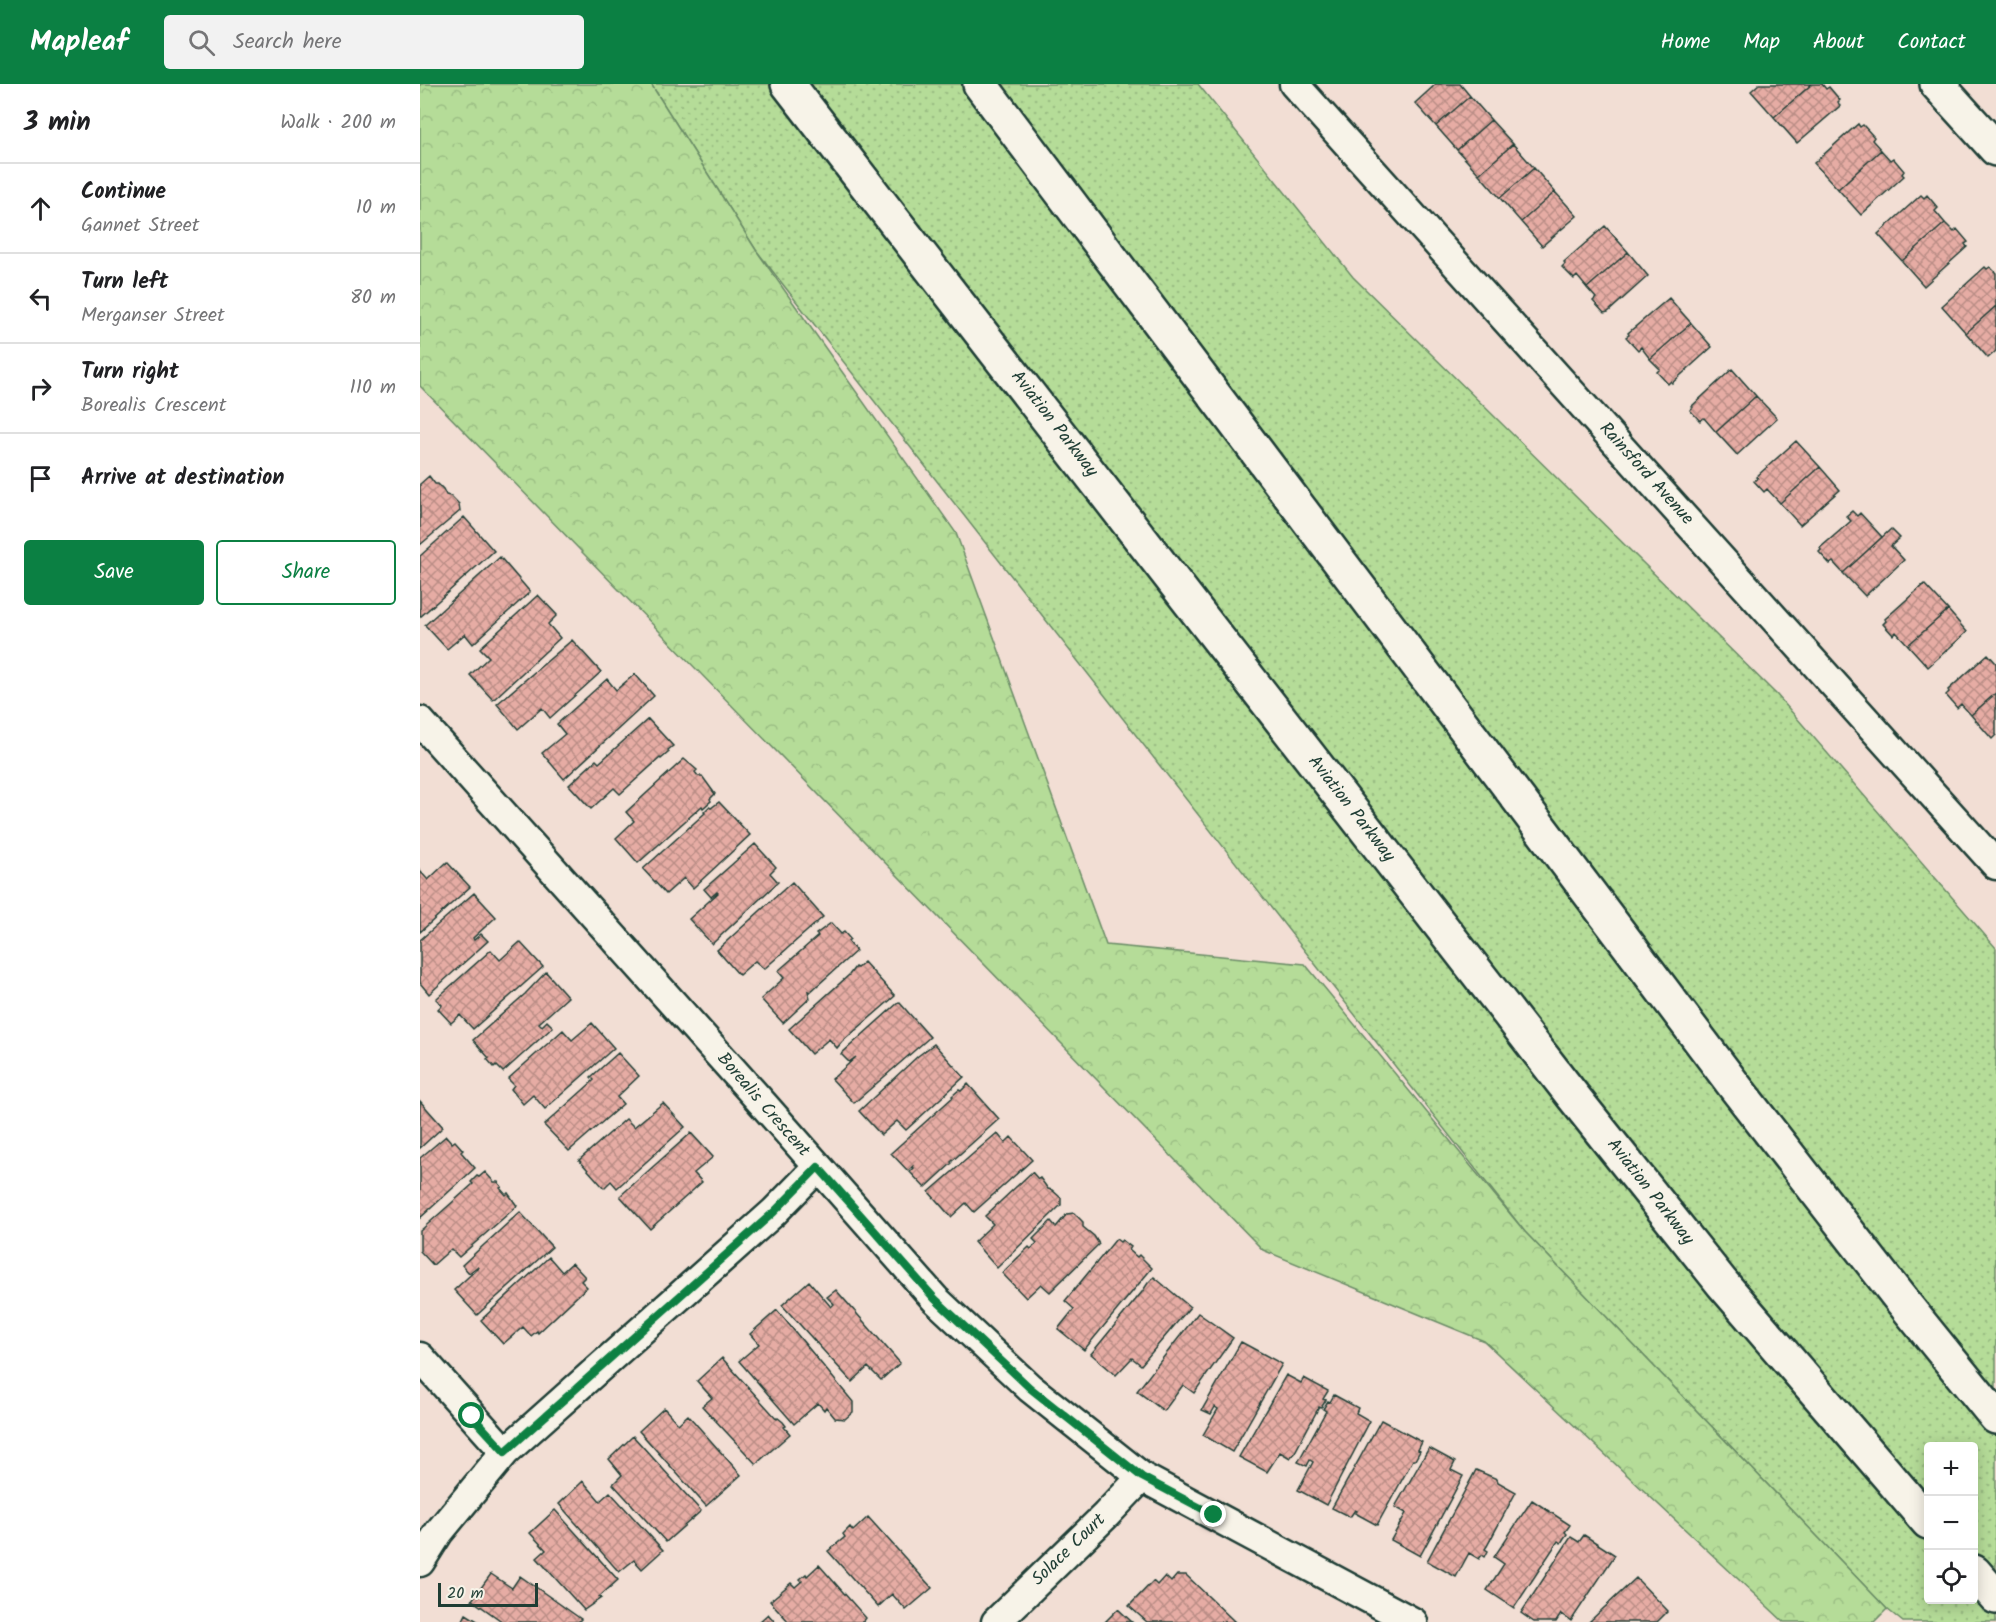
<!DOCTYPE html>
<html lang="en">
<head>
<meta charset="utf-8">
<style>
	body { margin:0; font-family:Kalam,sans-serif; background:#f2f2f2; color:#202124 }
	.controls { position:absolute; right:18px; bottom:18px; display:grid; overflow:hidden; border-radius:6px; box-shadow:0 3px 15px #0003 }
	.controls button { width:54px; height:54px; display:grid; place-items:center; padding:0; border:0; border-bottom:2px solid #e0e0e0; background:#fff; color:#202124; font:30px sans-serif }
	.scale { position:absolute; left:18px; bottom:15px; width:100px; box-sizing:border-box; padding-left:6px; border:3px solid #1f3d34; border-top:0; font-size:16px; line-height:21px; white-space:nowrap; color:#1f3d34; -webkit-text-stroke:4px #f7f3e8; paint-order:stroke }
	.stop { position:absolute; width:18px; height:18px; margin:-14px; border:4px solid #0b8043; border-radius:50%; background:#fff }
	.stop.end { background:#0b8043; border-color:#fff; box-shadow:0 2px 6px #0008 }
	.list { margin:0; padding:0; list-style:none }
	h2 { display:flex; justify-content:space-between; align-items:center; height:78px; margin:0; padding:0 24px; font-size:26px }
	h2 small { font-size:20px; font-weight:400; color:#757577 }
	.list li { display:grid; grid-template-columns:39px 1fr auto; gap:18px; align-items:center; box-sizing:border-box; height:90px; padding:0 24px; border-top:2px solid #e0e0e0 }
	.list b { display:block; font-size:22px; white-space:nowrap }
	.list p { margin:0; font-size:20px; white-space:nowrap; color:#757577 }
	.list em { font-size:20px; font-style:normal; color:#757577 }
	.actions { display:flex; gap:12px; padding:18px 24px }
	.actions a { flex:1; padding:14px 0; border:2px solid #0b8043; border-radius:6px; text-align:center; font-size:21px; color:#0b8043 }
	.actions .main { background:#0b8043; color:#fff }
	.icon { flex:none; width:33px; height:33px; fill:none; stroke:currentColor; stroke-width:2; stroke-linecap:round; stroke-linejoin:round }
	.map { position:relative; flex:none; width:1576px; height:1538px; overflow:hidden }
	header { display:flex; align-items:center; gap:36px; box-sizing:border-box; height:84px; padding:0 30px; background:#0b8043; color:#fff }
	header strong { font-size:28px }
	nav { display:flex; gap:33px; margin-inline-start:auto; font-size:21px }
	.search { width:420px; height:54px; background:#f2f2f2; display:flex; align-items:center; gap:15px; box-sizing:border-box; padding:0 21px; border-radius:6px; color:#757577; font-size:22px }
	main { display:flex }
	aside { flex:1; background:#fff }
	.map>svg:first-child { display:block }
	.grass { fill:url(#grass-dots); stroke:#6a8c66; stroke-width:1.5; fill-rule:evenodd }
	.forest { fill:url(#forest-crowns); stroke:#6a8c66; stroke-width:1.5 }
	.building { fill:url(#building-cross-hatch); stroke:#1f3d34; stroke-width:1.5 }
	.lines { fill:none; stroke-linecap:round; stroke-linejoin:round }
	.minor-casing { stroke:#1f3d34; stroke-width:33 }
	.tertiary-casing { stroke:#1f3d34; stroke-width:38 }
	.primary-casing { stroke:#1f3d34; stroke-width:38 }
	.minor { stroke:#f7f3e8; stroke-width:28 }
	.tertiary { stroke:#f7f3e8; stroke-width:33 }
	.primary { stroke:#f7f3e8; stroke-width:33 }
	.route { stroke:#0b8043; stroke-width:8 }
	.labels { text-anchor:middle; dominant-baseline:central; stroke-width:5; stroke-linejoin:round; paint-order:stroke }
	.street-label { font-size:18px; fill:#1f3d34; stroke:#f7f3e8 }
</style>
</head>
<body>
<header>
<strong>Mapleaf</strong>
<div class="search"><svg class="icon" aria-label="search" viewBox="0 0 24 24"><circle cx="10" cy="10" r="6"/><path d="M15 15l6 6"/></svg>Search here</div>
<nav><a>Home</a><a>Map</a><a>About</a><a>Contact</a></nav>
</header>
<main>
<aside>
<h2>3 min<small>Walk · 200 m</small></h2>
<ul class="list">
<li><svg class="icon" aria-label="ahead" viewBox="0 0 24 24"><path d="M12 20V5M6 11l6-6 6 6"/></svg><div><b>Continue</b><p>Gannet Street</p></div><em>10 m</em></li>
<li><svg class="icon" aria-label="left" viewBox="0 0 24 24"><path d="M17 20v-9H6M10 6l-5 5 5 5"/></svg><div><b>Turn left</b><p>Merganser Street</p></div><em>80 m</em></li>
<li><svg class="icon" aria-label="right" viewBox="0 0 24 24"><path d="M7 20v-9h11M14 6l5 5-5 5"/></svg><div><b>Turn right</b><p>Borealis Crescent</p></div><em>110 m</em></li>
<li><svg class="icon" aria-label="arrive" viewBox="0 0 24 24"><path d="M6 21V4h12l-3 4 3 4H6"/></svg><div><b>Arrive at destination</b></div></li>
</ul>
<div class="actions"><a class="main">Save</a><a>Share</a></div>
</aside>
<div class="map">
<svg width="1576" height="1538" viewBox="0 0 1576 1538">
	<defs>
		<pattern id="grass-dots" width="8" height="8" patternUnits="userSpaceOnUse" patternTransform="scale(1.5)"><rect width="8" height="8" fill="#b5dc98"/><path d="M2 2h.1M6 6h.1" fill="none" stroke="#9bbe84" stroke-width="1.8" stroke-linecap="round"/></pattern>
		<pattern id="forest-crowns" width="20" height="18" patternUnits="userSpaceOnUse" patternTransform="scale(1.5)"><rect width="20" height="18" fill="#b5dc98"/><path d="M2 6a3 3 0 1 1 6 0M12 15a3 3 0 1 1 6 0" fill="none" stroke="#9bbe84"/></pattern>
		<pattern id="building-cross-hatch" width="8" height="8" patternUnits="userSpaceOnUse" patternTransform="scale(1.5)"><rect width="8" height="8" fill="#e6aca4"/><path d="M0 0l8 8M0 8l8-8" fill="none" stroke="#ba8d86"/></pattern>
	</defs>
	<rect width="100%" height="100%" fill="#f2ded4"/>
	<filter id="ink" filterUnits="userSpaceOnUse"><feTurbulence type="fractalNoise" baseFrequency=".0167" numOctaves="2"/><feDisplacementMap in="SourceGraphic" scale="12" xChannelSelector="R" yChannelSelector="G"/><feConvolveMatrix kernelMatrix="1 2 1 2 8 2 1 2 1" color-interpolation-filters="sRGB"/></filter>
	<g filter="url(#ink)">
		<path class="grass" d="M 231,0 L 778,0 L 933,193 L 1357,611 L 1576,864 L 1576,1538 L 1483,1538 L 1467,1525 L 1105,1148 L 336,166 ZM 1508,1362 L 1554,1362 L 1554,1516 L 1508,1516 Z"/>
		<path class="forest" d="M 0,0 L 231,0 L 336,166 L 536,449 L 686,861 L 885,880 L 1105,1148 L 1467,1525 L 1454,1538 L 1364,1538 L 1064,1257 L 843,1166 L 0,302 Z"/>
		<path class="building" d="M 1016,0 L 1040,0 L 1050,12 L 1016,42 L 995,19 Z
			M 1339,0 L 1392,0 L 1354,33 L 1331,7 Z
			M 1392,0 L 1402,0 L 1406,5 L 1409,3 L 1420,16 L 1418,18 L 1420,22 L 1377,59 L 1354,33 Z
			M 1050,12 L 1071,36 L 1037,66 L 1016,42 Z
			M 1071,36 L 1093,60 L 1059,90 L 1037,66 Z
			M 1438,40 L 1440,43 L 1443,41 L 1454,53 L 1452,56 L 1461,66 L 1418,105 L 1394,79 Z
			M 1093,60 L 1114,84 L 1080,114 L 1059,90 Z
			M 1461,66 L 1470,76 L 1473,74 L 1484,87 L 1482,90 L 1484,92 L 1441,131 L 1418,105 Z
			M 1114,84 L 1135,108 L 1101,138 L 1080,114 Z
			M 1135,108 L 1157,132 L 1122,162 L 1101,138 Z
			M 1501,111 L 1504,114 L 1507,111 L 1518,124 L 1515,127 L 1525,139 L 1482,177 L 1458,150 Z
			M 1525,139 L 1534,148 L 1537,145 L 1548,158 L 1545,160 L 1547,163 L 1504,202 L 1482,177 Z
			M 1185,142 L 1208,168 L 1167,204 L 1157,192 L 1154,195 L 1142,183 L 1145,180 L 1144,178 Z
			M 1208,168 L 1228,192 L 1188,228 L 1184,229 L 1173,217 L 1176,214 L 1167,204 Z
			M 1565,183 L 1567,185 L 1570,183 L 1576,189 L 1576,222 L 1546,249 L 1522,222 Z
			M 1249,214 L 1271,239 L 1230,275 L 1221,263 L 1218,266 L 1206,253 L 1209,251 L 1208,249 Z
			M 1576,222 L 1576,267 L 1568,274 L 1546,249 Z
			M 1271,239 L 1292,263 L 1252,299 L 1251,297 L 1248,300 L 1237,288 L 1240,285 L 1230,275 Z
			M 1312,285 L 1336,312 L 1296,348 L 1284,334 L 1280,337 L 1270,326 L 1273,323 L 1272,322 Z
			M 1336,312 L 1357,334 L 1317,371 L 1296,348 Z
			M 1376,357 L 1400,383 L 1360,419 L 1347,405 L 1344,408 L 1334,397 L 1338,394 L 1336,393 Z
			M 1400,383 L 1420,406 L 1380,441 L 1360,419 Z
			M 9,392 L 15,400 L 18,400 L 23,405 L 26,411 L 31,412 L 39,420 L 40,427 L 0,461 L 0,400 Z
			M 1432,427 L 1437,432 L 1440,429 L 1462,453 L 1423,489 L 1413,478 L 1410,480 L 1399,468 L 1401,466 L 1400,464 L 1431,437 L 1426,432 Z
			M 44,433 L 74,467 L 0,533 L 0,472 Z
			M 1471,445 L 1480,454 L 1471,462 L 1484,476 L 1445,512 L 1423,489 Z
			M 80,473 L 110,508 L 53,560 L 45,550 L 27,565 L 5,541 Z
			M 1504,500 L 1528,526 L 1488,561 L 1476,548 L 1473,551 L 1463,540 L 1466,537 L 1465,535 Z
			M 118,511 L 137,531 L 128,540 L 140,554 L 73,616 L 50,591 L 69,573 L 60,564 Z
			M 1528,526 L 1547,548 L 1508,583 L 1488,561 Z
			M 152,556 L 181,588 L 130,634 L 122,624 L 98,645 L 77,620 Z
			M 1568,570 L 1576,579 L 1576,609 L 1551,631 L 1541,620 L 1537,624 L 1526,611 L 1529,608 L 1528,606 Z
			M 215,590 L 234,612 L 144,695 L 122,669 L 145,650 L 137,640 L 187,595 L 196,606 Z
			M 1576,609 L 1576,651 L 1572,655 L 1551,631 Z
			M 228,635 L 253,662 L 248,666 L 249,668 L 241,675 L 240,674 L 200,710 L 194,704 L 171,725 L 149,701 L 176,676 L 179,679 Z
			M 264,675 L 277,686 L 275,688 L 278,692 L 282,692 L 295,710 L 290,715 L 291,717 L 283,724 L 282,722 L 218,779 L 196,754 L 214,737 L 206,728 Z
			M 299,718 L 330,751 L 273,804 L 264,794 L 246,810 L 223,785 L 285,729 L 284,728 L 289,723 L 291,724 Z
			M 335,760 L 356,783 L 350,789 L 358,798 L 292,860 L 269,835 L 298,809 L 297,808 L 291,813 L 284,805 Z
			M 27,778 L 50,803 L 0,848 L 0,787 L 8,796 Z
			M 372,798 L 403,833 L 344,885 L 335,877 L 319,891 L 297,866 Z
			M 54,809 L 76,833 L 53,854 L 54,856 L 61,850 L 68,857 L 9,910 L 0,899 L 0,856 Z
			M 411,839 L 421,850 L 424,848 L 430,855 L 428,857 L 436,867 L 390,908 L 388,907 L 390,914 L 363,939 L 341,915 L 364,894 L 358,887 L 398,852 L 396,850 Z
			M 100,858 L 123,883 L 53,945 L 40,931 L 31,939 L 18,925 L 22,921 L 16,915 L 71,866 L 80,876 Z
			M 444,878 L 475,912 L 422,958 L 417,964 L 409,955 L 391,970 L 369,945 L 429,891 L 435,883 L 437,884 Z
			M 126,888 L 148,913 L 119,939 L 122,942 L 127,937 L 133,943 L 83,988 L 76,981 L 74,983 L 67,975 L 69,974 L 53,956 L 105,910 Z
			M 479,918 L 510,953 L 434,1019 L 412,995 L 436,973 L 429,978 L 421,970 Z
			M 172,939 L 194,964 L 125,1025 L 113,1011 L 103,1020 L 91,1005 L 94,1001 L 88,995 L 143,946 L 152,956 Z
			M 514,960 L 544,993 L 486,1046 L 477,1037 L 461,1051 L 439,1027 L 498,972 Z
			M 198,969 L 219,992 L 197,1013 L 203,1020 L 149,1067 L 124,1041 L 171,999 L 174,996 L 171,993 Z
			M 548,1000 L 579,1035 L 531,1078 L 532,1079 L 505,1104 L 490,1088 L 494,1084 L 493,1082 L 488,1087 L 471,1069 L 533,1013 L 532,1012 L 539,1006 L 541,1007 Z
			M 0,1017 L 23,1043 L 0,1064 Z
			M 243,1019 L 265,1043 L 197,1104 L 191,1097 L 184,1104 L 159,1076 L 206,1035 L 214,1043 Z
			M 271,1049 L 293,1073 L 274,1089 L 282,1098 L 230,1145 L 200,1112 Z
			M 577,1049 L 585,1059 L 591,1053 L 612,1076 L 554,1128 L 546,1119 L 531,1133 L 509,1108 Z
			M 26,1052 L 32,1059 L 35,1057 L 43,1066 L 41,1068 L 55,1084 L 0,1134 L 0,1074 Z
			M 65,1088 L 74,1098 L 78,1098 L 82,1103 L 80,1104 L 86,1111 L 88,1109 L 97,1122 L 39,1173 L 31,1165 L 13,1181 L 0,1167 L 0,1147 L 53,1100 L 51,1098 L 57,1092 L 59,1093 Z
			M 612,1088 L 618,1095 L 620,1094 L 628,1105 L 632,1106 L 641,1114 L 641,1121 L 577,1184 L 554,1158 L 573,1140 L 565,1132 Z
			M 100,1128 L 132,1163 L 57,1231 L 34,1206 L 58,1184 L 57,1183 L 49,1189 L 42,1181 Z
			M 654,1129 L 663,1138 L 663,1143 L 674,1152 L 679,1160 L 630,1208 L 621,1200 L 606,1214 L 582,1189 L 609,1163 L 611,1165 L 617,1159 L 613,1155 L 631,1137 L 636,1143 L 647,1130 Z
			M 696,1155 L 700,1158 L 702,1156 L 711,1163 L 709,1166 L 717,1173 L 719,1171 L 732,1184 L 664,1266 L 638,1245 L 654,1225 L 645,1217 Z
			M 129,1173 L 142,1188 L 152,1179 L 165,1193 L 161,1197 L 167,1203 L 118,1249 L 117,1247 L 111,1252 L 103,1243 L 83,1260 L 61,1236 Z
			M 734,1193 L 770,1223 L 721,1281 L 712,1274 L 696,1291 L 671,1270 L 722,1208 L 728,1199 Z
			M 389,1197 L 411,1223 L 414,1220 L 407,1213 L 416,1206 L 480,1279 L 461,1296 L 448,1283 L 432,1298 L 362,1221 Z
			M 357,1226 L 433,1318 L 433,1328 L 425,1335 L 415,1334 L 406,1323 L 404,1326 L 398,1319 L 374,1340 L 319,1277 L 339,1260 L 330,1250 Z
			M 778,1229 L 813,1254 L 774,1309 L 763,1301 L 744,1327 L 717,1307 Z
			M 821,1258 L 862,1280 L 812,1368 L 783,1351 L 798,1325 L 795,1323 L 791,1330 L 782,1326 Z
			M 302,1274 L 357,1335 L 358,1334 L 363,1338 L 366,1342 L 364,1343 L 370,1350 L 336,1380 L 282,1322 L 292,1314 L 277,1297 Z
			M 866,1291 L 881,1299 L 884,1294 L 908,1307 L 903,1315 L 906,1316 L 901,1324 L 899,1323 L 875,1368 L 870,1374 L 860,1368 L 847,1388 L 819,1373 Z
			M 914,1311 L 938,1324 L 936,1329 L 950,1337 L 906,1421 L 878,1406 L 893,1378 L 890,1376 L 887,1382 L 878,1378 L 906,1327 L 903,1325 L 908,1317 L 910,1318 Z
			M 244,1324 L 258,1340 L 268,1331 L 321,1391 L 286,1422 L 219,1347 Z
			M 961,1336 L 1002,1358 L 998,1366 L 1000,1367 L 995,1376 L 993,1376 L 957,1441 L 935,1429 L 937,1427 L 935,1426 L 930,1433 L 912,1424 Z
			M 213,1352 L 281,1427 L 246,1458 L 193,1400 L 202,1391 L 189,1375 Z
			M 1009,1364 L 1035,1378 L 1031,1386 L 1043,1392 L 1000,1472 L 971,1456 L 986,1429 L 975,1423 Z
			M 1056,1386 L 1077,1395 L 1078,1398 L 1096,1408 L 1067,1462 L 1065,1465 L 1068,1467 L 1065,1473 L 1062,1471 L 1059,1475 L 1049,1469 L 1036,1493 L 1007,1477 Z
			M 163,1397 L 180,1417 L 190,1408 L 243,1466 L 222,1485 L 214,1476 L 199,1488 L 139,1420 Z
			M 1112,1416 L 1150,1441 L 1145,1448 L 1147,1450 L 1144,1454 L 1141,1459 L 1138,1457 L 1094,1524 L 1067,1506 L 1084,1480 L 1074,1473 Z
			M 135,1426 L 198,1496 L 179,1513 L 181,1514 L 164,1526 L 117,1474 L 126,1466 L 110,1449 Z
			M 448,1433 L 512,1504 L 486,1526 L 472,1510 L 458,1523 L 408,1467 L 425,1453 L 423,1450 L 430,1443 L 433,1447 Z
			M 1164,1451 L 1195,1471 L 1151,1537 L 1141,1530 L 1136,1538 L 1114,1538 L 1101,1529 L 1151,1453 L 1159,1458 Z
			M 399,1481 L 446,1534 L 443,1538 L 369,1538 L 350,1517 L 371,1499 L 375,1503 L 382,1497 L 380,1495 L 386,1490 L 387,1492 Z
			M 71,1490 L 92,1504 L 100,1492 L 161,1535 L 158,1538 L 83,1538 L 52,1516 Z
			M 757,1491 L 766,1491 L 815,1538 L 727,1538 L 709,1522 L 733,1497 L 737,1501 L 745,1492 L 751,1498 Z
			M 1216,1494 L 1248,1527 L 1237,1538 L 1169,1538 Z
			M 698,1525 L 712,1538 L 685,1538 Z
			M 46,1530 L 59,1538 L 42,1538 Z
			M 348,1530 L 355,1538 L 339,1538 Z"/>
		<g class="lines">
			<g class="minor-casing">
				<path id="minor" d="M 874,0 L 1576,781
					M 0,637 L 343,1020 L 515,1215 L 610,1304 L 722,1393 L 993,1538
					M 0,1273 L 85,1368
					M 0,1478 L 19,1448 L 85,1368 L 354,1128 L 398,1083
					M 576,1538 L 686,1431 L 722,1393"/>
			</g>
			<g class="tertiary-casing">
				<path id="tertiary" d="M 1517,0 L 1576,65"/>
			</g>
			<g class="primary-casing">
				<path id="primary" d="M 368,0 L 1152,1011 L 1302,1199 L 1508,1438
					M 560,0 L 1316,1004 L 1478,1212 L 1576,1333
					M 1554,1488 L 1576,1513"/>
			</g>
			<use href="#minor" class="minor"/>
			<use href="#tertiary" class="tertiary"/>
			<use href="#primary" class="primary"/>
		</g>
	</g>
	<g class="lines" filter="url(#ink)">
		<path class="route" d="M 52,1332 L 85,1368 L 354,1128 L 398,1083 L 515,1215 L 610,1304 L 722,1393 L 794,1431"/>
	</g>
	<g class="labels">
		<g class="street-label">
			<text transform="translate(634 340) rotate(52)">Aviation Parkway</text>
			<text transform="translate(1226 390) rotate(48)">Rainsford Avenue</text>
			<text transform="translate(931 725) rotate(52)">Aviation Parkway</text>
			<text transform="translate(343 1021) rotate(49)">Borealis Crescent</text>
			<text transform="translate(1230 1108) rotate(52)">Aviation Parkway</text>
			<text transform="translate(649 1466) rotate(-44)">Solace Court</text>
		</g>
	</g>
</svg>
<div class="controls">
<button>+</button>
<button>−</button>
<button><svg class="icon" aria-label="locate" viewBox="0 0 24 24"><circle cx="12" cy="12" r="6"/><path d="M12 2v4M12 18v4M2 12h4M18 12h4"/></svg></button>
</div>
<div class="scale">20 m</div>
<div class="stop" style="left:52px;top:1332px"></div>
<div class="stop end" style="left:794px;top:1431px"></div>
</div>
</main>
</body>
</html>
